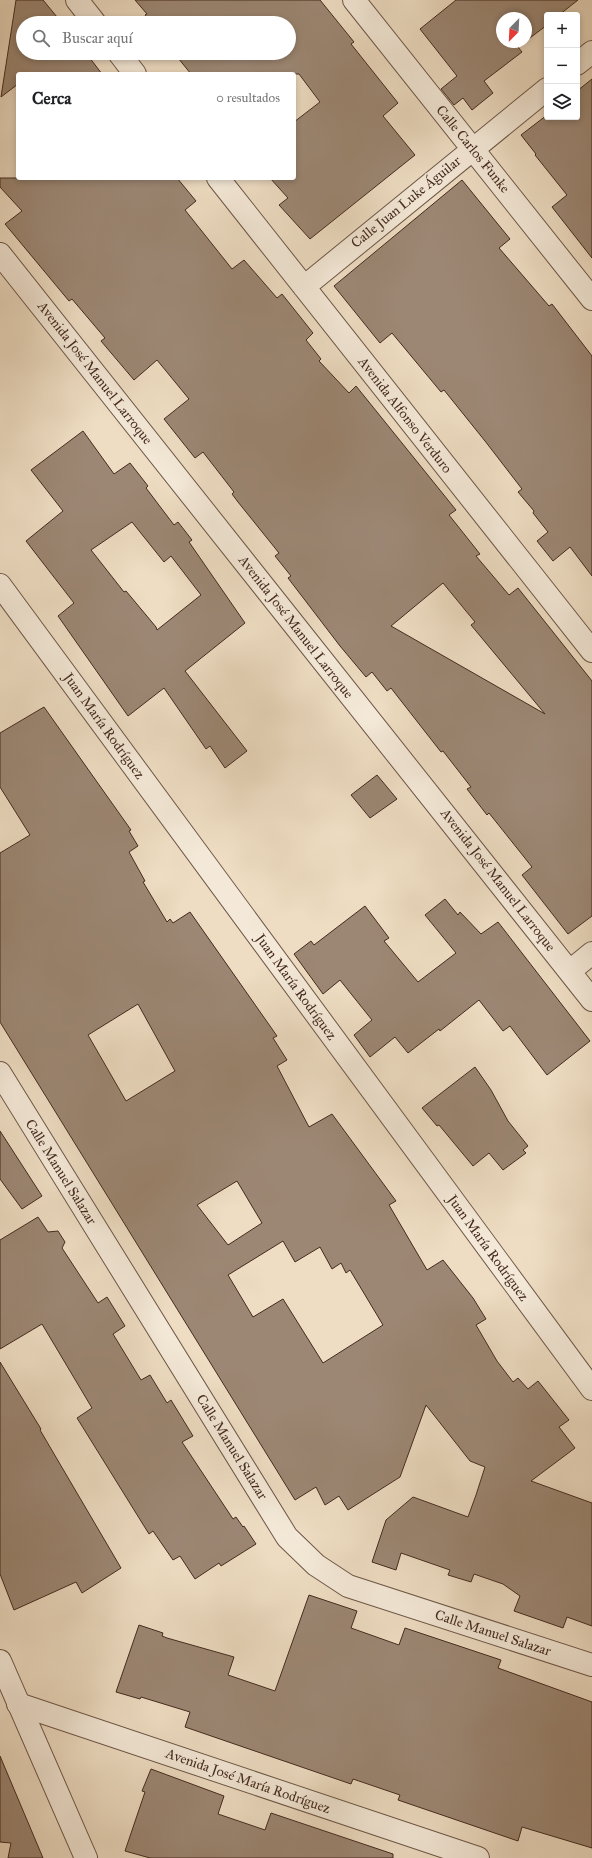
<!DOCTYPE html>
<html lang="es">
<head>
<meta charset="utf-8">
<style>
	body { margin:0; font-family:"IM FELL Great Primer",serif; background:#f6f6f6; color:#202124 }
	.controls { position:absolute; right:12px; top:12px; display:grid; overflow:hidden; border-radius:4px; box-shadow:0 2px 6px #0003 }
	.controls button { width:36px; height:36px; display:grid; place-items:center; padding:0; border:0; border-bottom:1px solid #e0e0e0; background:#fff; color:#202124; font:20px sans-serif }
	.compass { position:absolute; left:496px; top:12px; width:36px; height:36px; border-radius:50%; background:#fff; box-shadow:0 2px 6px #0003; rotate:204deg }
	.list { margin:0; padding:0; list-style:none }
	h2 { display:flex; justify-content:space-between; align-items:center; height:52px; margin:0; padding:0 16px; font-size:17px }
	h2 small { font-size:13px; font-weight:400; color:#757577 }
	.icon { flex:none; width:22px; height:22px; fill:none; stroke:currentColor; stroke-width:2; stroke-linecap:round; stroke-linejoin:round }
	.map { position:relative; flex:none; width:592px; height:1858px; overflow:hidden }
	.search { position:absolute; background:#fff; box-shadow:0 2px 6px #0003; left:16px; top:16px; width:280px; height:44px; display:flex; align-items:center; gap:10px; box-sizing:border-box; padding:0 14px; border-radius:22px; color:#757577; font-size:15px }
	.panel { position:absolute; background:#fff; box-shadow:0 2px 6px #0003; left:16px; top:72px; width:280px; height:108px; border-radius:4px }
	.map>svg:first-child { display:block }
	.building { fill:#9c8774; stroke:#442a1f; fill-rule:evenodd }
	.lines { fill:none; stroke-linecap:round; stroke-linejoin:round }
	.minor-casing { stroke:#6e5748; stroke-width:24 }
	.tertiary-casing { stroke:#6e5748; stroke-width:24 }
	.minor { stroke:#f4e9d8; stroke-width:22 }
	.tertiary { stroke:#f4e9d8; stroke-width:22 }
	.labels { text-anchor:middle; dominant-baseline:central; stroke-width:3.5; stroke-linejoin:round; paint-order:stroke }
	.street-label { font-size:14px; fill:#442a1f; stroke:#f4e9d8 }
</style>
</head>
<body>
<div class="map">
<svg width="592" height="1858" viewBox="0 0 592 1858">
	<rect width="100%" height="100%" fill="#eeddc3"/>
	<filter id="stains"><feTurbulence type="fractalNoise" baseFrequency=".005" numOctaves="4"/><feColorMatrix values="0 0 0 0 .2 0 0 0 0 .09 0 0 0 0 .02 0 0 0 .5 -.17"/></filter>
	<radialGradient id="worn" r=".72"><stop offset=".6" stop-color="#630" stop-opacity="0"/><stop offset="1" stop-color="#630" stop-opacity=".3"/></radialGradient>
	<path class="building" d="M 16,0 L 43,0 L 62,23 L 23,23 L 23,53 L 86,53 L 102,74 L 18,74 L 18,84 L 1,97 Z
		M 135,0 L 320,0 L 354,42 L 351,44 L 398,103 L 383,116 L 415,155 L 310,239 L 279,205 L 288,198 L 270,178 L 294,178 L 294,122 L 320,102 L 299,74 L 191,74 L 174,53 L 289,53 L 289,23 L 151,23 L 145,15 L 147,14 Z
		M 456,0 L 578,0 L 559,15 L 547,15 L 547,25 L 526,41 L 526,18 L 502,18 L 502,42 L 525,42 L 518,47 L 522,52 L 484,81 L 493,93 L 472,110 L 463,98 L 454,105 L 441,89 L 457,76 L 420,29 Z
		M 592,79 L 592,258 L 552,207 L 567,195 L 535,155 L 536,154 L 521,135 L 547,115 L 547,117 L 577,117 L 577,91 Z
		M 0,178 L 177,178 L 196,201 L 185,210 L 232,269 L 244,260 L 277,298 L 282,294 L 313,333 L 306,340 L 321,359 L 319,361 L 349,393 L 356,386 L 456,510 L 449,515 L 480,554 L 476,556 L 509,595 L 518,588 L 592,681 L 592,916 L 568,934 L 522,875 L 532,867 L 489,813 L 487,815 L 467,789 L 471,787 L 443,751 L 441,752 L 391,688 L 387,691 L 372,672 L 366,677 L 340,646 L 288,578 L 291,576 L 275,556 L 279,553 L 238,502 L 232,494 L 234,492 L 203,452 L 195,458 L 164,419 L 189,399 L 157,360 L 134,380 L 101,341 L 105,338 L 72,299 L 69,301 L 5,224 L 22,211 L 0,187 ZM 443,583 L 475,622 L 471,625 L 545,714 L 391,626 Z
		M 462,180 L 510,239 L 499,248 L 549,306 L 552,304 L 592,356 L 592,576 L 570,547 L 553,561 L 537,541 L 548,532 L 533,513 L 534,511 L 518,492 L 522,489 L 485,441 L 444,390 L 441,392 L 392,333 L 380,343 L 334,286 Z
		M 83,431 L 114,474 L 130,463 L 148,486 L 146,488 L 174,525 L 178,522 L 192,540 L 189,542 L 245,623 L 185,671 L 247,751 L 225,768 L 210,746 L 206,749 L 164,688 L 128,716 L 58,616 L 74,603 L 26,541 L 63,511 L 31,470 ZM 132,522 L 164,562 L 171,556 L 201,595 L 157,630 L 156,627 L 126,591 L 124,592 L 91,550 Z
		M 44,707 L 131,830 L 129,831 L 138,846 L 129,852 L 145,881 L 143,882 L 167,922 L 170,919 L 173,923 L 190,912 L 277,1036 L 273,1038 L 287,1060 L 277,1066 L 309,1127 L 332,1114 L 396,1201 L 389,1205 L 427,1270 L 443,1260 L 473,1298 L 486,1319 L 476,1325 L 497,1361 L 513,1382 L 518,1378 L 528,1389 L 538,1381 L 569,1420 L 559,1427 L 575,1448 L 531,1481 L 592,1503 L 592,1626 L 567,1617 L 563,1628 L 514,1611 L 520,1596 L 503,1584 L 474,1574 L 471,1582 L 448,1575 L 450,1570 L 401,1553 L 396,1570 L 372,1562 L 386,1520 L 413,1497 L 468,1517 L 476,1495 L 485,1467 L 470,1461 L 426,1405 L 400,1477 L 348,1510 L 339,1496 L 325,1505 L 316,1487 L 295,1500 L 0,1022 L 0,853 L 30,835 L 0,787 L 0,733 ZM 138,1004 L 175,1071 L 126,1101 L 88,1035 ZM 237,1181 L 262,1223 L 228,1245 L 197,1205 ZM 283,1241 L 295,1262 L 320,1247 L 332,1269 L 341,1263 L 346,1273 L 350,1270 L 383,1325 L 323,1363 L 283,1299 L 253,1317 L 228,1275 Z
		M 377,775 L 397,799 L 370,818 L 351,795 Z
		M 445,899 L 458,915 L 460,912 L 481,934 L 498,922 L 590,1041 L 547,1075 L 510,1026 L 503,1031 L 479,1000 L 440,1031 L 439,1029 L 408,1053 L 395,1037 L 370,1057 L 354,1035 L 372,1020 L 340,980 L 323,994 L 294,954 L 311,941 L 314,945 L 365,906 L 389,938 L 384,941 L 418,982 L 456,953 L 425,915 Z
		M 475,1067 L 491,1090 L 508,1121 L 528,1146 L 523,1150 L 526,1153 L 503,1170 L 489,1153 L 473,1166 L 439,1125 L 437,1126 L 422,1108 Z
		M 0,1131 L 42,1196 L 22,1209 L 0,1179 Z
		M 38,1217 L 48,1232 L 58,1231 L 65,1242 L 62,1248 L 98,1303 L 107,1297 L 125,1326 L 113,1334 L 141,1380 L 150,1375 L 167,1403 L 171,1400 L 193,1436 L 182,1442 L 233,1519 L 236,1517 L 243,1527 L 244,1526 L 256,1544 L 221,1566 L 219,1563 L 195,1579 L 180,1556 L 173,1560 L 153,1531 L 149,1534 L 77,1418 L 92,1408 L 42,1324 L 0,1349 L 0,1240 Z
		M 0,1362 L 41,1429 L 40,1430 L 121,1568 L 82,1593 L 76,1582 L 14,1610 L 0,1574 Z
		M 309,1595 L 357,1611 L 351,1628 L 399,1645 L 405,1628 L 501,1660 L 498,1668 L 592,1702 L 592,1848 L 522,1827 L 518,1841 L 398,1800 L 400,1795 L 353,1779 L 351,1784 L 185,1727 L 190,1712 L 141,1697 L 140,1699 L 116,1692 L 139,1625 L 163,1633 L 162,1636 L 167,1638 L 234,1657 L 228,1675 L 275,1691 Z
		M 0,1756 L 43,1858 L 8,1858 L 11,1843 L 0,1842 Z
		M 151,1769 L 224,1796 L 218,1814 L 265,1830 L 271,1813 L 393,1854 L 393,1858 L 150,1858 L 125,1851 L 145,1792 L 142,1791 Z"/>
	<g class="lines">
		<g class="minor-casing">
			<path id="minor" d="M 77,0 L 95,23
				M 354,0 L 592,299
				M 119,53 L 135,74
				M 577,64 L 592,52
				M 218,178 L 592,651
				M 0,254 L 592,1000
				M 304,287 L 547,89
				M 0,585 L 592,1389
				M 570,971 L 592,953
				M 0,1073 L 287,1537 L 316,1565 L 348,1586 L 592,1665
				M 18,1704 L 478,1858"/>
		</g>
		<g class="tertiary-casing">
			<path id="tertiary" d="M 0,1661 L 86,1858"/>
		</g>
		<use href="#minor" class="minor"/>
		<use href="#tertiary" class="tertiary"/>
	</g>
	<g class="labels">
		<g class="street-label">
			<text transform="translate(473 149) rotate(51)">Calle Carlos Funke</text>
			<text transform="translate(406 202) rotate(-39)">Calle Juan Luke Águilar</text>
			<text transform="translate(95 373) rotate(52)">Avenida José Manuel Larroque</text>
			<text transform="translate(405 415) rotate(52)">Avenida Alfonso Verduro</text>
			<text transform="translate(296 627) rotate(52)">Avenida José Manuel Larroque</text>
			<text transform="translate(104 726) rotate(54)">Juan María Rodríguez</text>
			<text transform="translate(498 880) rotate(52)">Avenida José Manuel Larroque</text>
			<text transform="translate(296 987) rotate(54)">Juan María Rodríguez</text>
			<text transform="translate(61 1172) rotate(58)">Calle Manuel Salazar</text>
			<text transform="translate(488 1248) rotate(54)">Juan María Rodríguez</text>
			<text transform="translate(232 1447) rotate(58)">Calle Manuel Salazar</text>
			<text transform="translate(493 1633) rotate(18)">Calle Manuel Salazar</text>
			<text transform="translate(248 1781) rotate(19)">Avenida José María Rodríguez</text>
		</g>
	</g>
	<rect width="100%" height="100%" filter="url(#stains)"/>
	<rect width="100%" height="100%" fill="url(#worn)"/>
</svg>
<div class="controls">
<button>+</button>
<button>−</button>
<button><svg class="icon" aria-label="layers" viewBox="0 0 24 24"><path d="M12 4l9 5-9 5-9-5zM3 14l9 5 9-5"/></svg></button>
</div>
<svg class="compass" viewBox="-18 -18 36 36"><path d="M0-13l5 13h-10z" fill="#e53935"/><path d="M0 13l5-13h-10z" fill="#757577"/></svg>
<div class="search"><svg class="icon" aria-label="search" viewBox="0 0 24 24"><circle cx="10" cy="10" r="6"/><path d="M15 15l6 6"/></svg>Buscar aquí</div>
<section class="panel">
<h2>Cerca<small>0 resultados</small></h2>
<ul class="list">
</ul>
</section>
</div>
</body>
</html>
